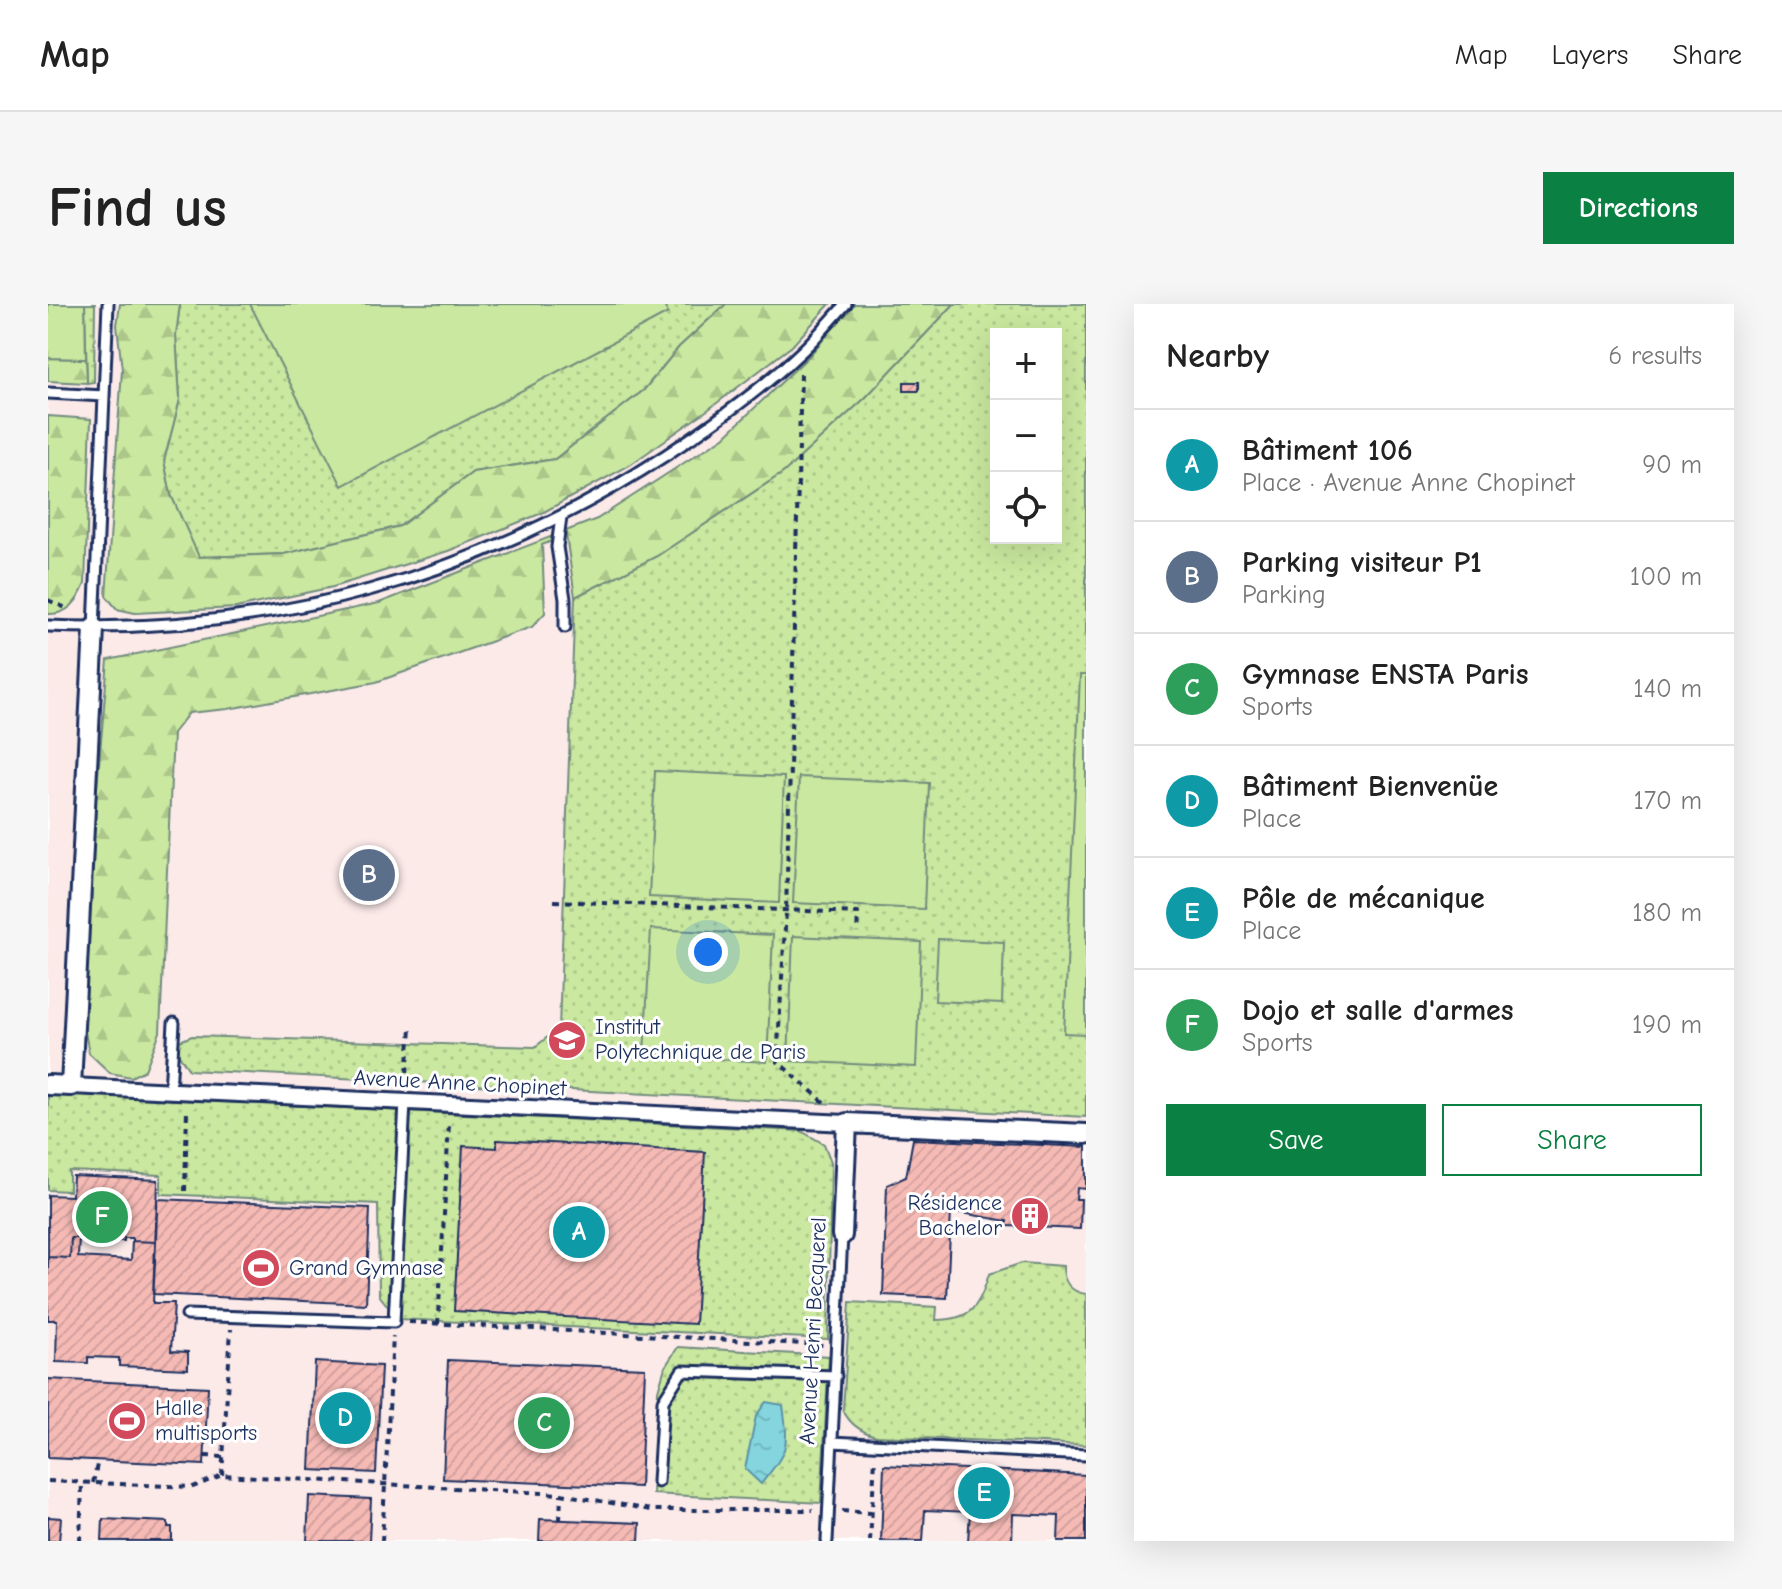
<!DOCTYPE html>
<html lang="en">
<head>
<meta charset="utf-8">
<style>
	body { margin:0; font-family:"Comic Neue",sans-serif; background:#f6f6f6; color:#222 }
	.controls { position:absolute; right:24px; top:24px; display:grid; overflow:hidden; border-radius:0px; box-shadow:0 8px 32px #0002 }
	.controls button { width:72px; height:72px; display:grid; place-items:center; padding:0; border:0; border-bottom:2px solid #e0e0e0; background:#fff; color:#222; font:40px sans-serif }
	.you { position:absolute; left:660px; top:648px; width:28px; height:28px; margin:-20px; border:6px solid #fff; border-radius:50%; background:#1a73e8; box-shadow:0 0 0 12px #1a73e833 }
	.badge { display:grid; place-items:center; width:52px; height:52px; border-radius:50%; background:#0b8043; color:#fff; font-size:26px; font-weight:700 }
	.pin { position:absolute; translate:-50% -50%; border:4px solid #fff; box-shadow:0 2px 8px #0006 }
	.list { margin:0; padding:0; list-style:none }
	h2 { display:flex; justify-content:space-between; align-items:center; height:104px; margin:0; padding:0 32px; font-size:34px }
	h2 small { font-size:26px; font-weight:400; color:#767676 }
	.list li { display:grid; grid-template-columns:52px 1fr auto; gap:24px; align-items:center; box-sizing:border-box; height:112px; padding:0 32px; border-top:2px solid #e0e0e0 }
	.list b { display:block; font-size:30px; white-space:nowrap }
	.list p { margin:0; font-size:26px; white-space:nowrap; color:#767676 }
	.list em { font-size:26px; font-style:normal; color:#767676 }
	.actions { display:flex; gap:16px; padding:24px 32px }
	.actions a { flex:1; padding:18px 0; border:2px solid #0b8043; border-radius:0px; text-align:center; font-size:28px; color:#0b8043 }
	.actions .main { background:#0b8043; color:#fff }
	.icon { flex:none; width:44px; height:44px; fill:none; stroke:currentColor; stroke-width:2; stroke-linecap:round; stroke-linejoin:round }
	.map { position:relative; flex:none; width:1038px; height:1237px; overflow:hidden; border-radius:0px }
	header { display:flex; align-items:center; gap:48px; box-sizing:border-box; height:112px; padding:0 40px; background:#fff; border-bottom:2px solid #e0e0e0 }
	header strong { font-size:38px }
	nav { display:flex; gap:44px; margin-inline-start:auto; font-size:28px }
	.intro { display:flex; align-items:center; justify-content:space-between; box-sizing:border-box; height:192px; padding:0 48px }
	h1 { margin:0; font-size:56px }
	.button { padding:20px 36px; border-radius:0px; background:#0b8043; color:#fff; font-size:28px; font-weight:700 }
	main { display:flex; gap:48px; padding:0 48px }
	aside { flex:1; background:#fff; border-radius:0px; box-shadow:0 8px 32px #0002 }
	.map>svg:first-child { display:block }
	.built { fill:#fceae9; fill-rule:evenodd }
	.grass { fill:url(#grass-dots); stroke:#728c7e; stroke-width:2; fill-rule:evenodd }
	.forest { fill:url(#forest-firs); stroke:#728c7e; stroke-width:2 }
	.pitch { fill:#cae89f; stroke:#728c7e; stroke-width:2 }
	.water { fill:url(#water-ripples); stroke:#5a93aa; stroke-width:2 }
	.building { fill:url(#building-hatch); stroke:#1b2f5e; stroke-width:2 }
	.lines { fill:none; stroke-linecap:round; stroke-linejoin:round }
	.service-casing { stroke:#1b2f5e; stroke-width:15 }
	.pedestrian-casing { stroke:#1b2f5e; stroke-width:20 }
	.minor-casing { stroke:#1b2f5e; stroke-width:24 }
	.path { stroke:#1b2f5e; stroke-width:4; stroke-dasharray:6 6; stroke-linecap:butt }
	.service { stroke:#fff; stroke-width:9 }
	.pedestrian { stroke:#fff; stroke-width:14 }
	.minor { stroke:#fff; stroke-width:18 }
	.labels { text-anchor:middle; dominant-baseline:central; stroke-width:6; stroke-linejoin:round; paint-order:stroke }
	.poi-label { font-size:22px; fill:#1b2f5e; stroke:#fff; text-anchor:start }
	.street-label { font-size:22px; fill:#1b2f5e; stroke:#fff }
</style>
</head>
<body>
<header>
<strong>Map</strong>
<nav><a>Map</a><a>Layers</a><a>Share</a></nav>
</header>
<div class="intro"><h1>Find us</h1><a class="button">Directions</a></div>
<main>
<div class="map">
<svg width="1038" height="1237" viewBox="0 0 1038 1237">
	<defs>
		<pattern id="grass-dots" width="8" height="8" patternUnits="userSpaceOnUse" patternTransform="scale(2)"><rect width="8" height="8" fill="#cae89f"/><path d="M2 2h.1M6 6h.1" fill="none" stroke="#adc78b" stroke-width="1.8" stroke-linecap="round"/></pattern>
		<pattern id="forest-firs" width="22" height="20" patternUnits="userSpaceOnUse" patternTransform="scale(2)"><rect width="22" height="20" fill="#cae89f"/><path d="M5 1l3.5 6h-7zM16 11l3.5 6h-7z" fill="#adc78b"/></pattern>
		<pattern id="water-ripples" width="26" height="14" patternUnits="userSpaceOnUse" patternTransform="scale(2)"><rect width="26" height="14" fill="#84d5dd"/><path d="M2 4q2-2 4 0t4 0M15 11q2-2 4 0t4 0" fill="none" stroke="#71b7c0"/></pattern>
		<pattern id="building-hatch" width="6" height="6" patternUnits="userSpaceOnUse" patternTransform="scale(2)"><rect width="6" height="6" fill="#f6bab5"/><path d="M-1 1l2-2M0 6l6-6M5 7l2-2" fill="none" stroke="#d2a09e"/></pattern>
	</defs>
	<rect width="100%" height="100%" fill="#fff"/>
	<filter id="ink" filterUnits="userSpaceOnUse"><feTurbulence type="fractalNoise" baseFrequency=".0125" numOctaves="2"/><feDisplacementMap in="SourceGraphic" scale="16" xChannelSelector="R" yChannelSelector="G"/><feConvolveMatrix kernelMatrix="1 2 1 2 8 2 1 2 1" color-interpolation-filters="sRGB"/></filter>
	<g filter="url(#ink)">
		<path class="built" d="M 0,0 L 1038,0 L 1038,1237 L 0,1237 ZM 948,30 L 1008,30 L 1008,234 L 948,234 Z"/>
		<path class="grass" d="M 37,0 L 47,0 L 46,78 L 39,79 Z
			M 132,0 L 678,0 L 631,43 L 596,86 L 507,155 L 425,168 L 352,222 L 236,250 L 150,253 L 123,191 L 116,157 L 132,95 L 128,31 Z
			M 906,0 L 1038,0 L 1038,813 L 141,766 L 124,740 L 144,732 L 487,743 L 511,724 L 527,293 L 609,252 L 736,168 L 817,94 ZM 948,30 L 1008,30 L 1008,234 L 948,234 Z
			M 0,789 L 753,827 L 776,840 L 783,858 L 780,1035 L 350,1015 L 331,991 L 330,900 L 113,890 L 113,871 L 21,867 L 21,887 L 0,886 Z
			M 974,959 L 1015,962 C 1015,977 1022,988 1038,990 L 1038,1141 L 828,1132 C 813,1128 802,1121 795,1106 L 802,998 L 889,1003 L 888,1016 C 924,1016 931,1002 941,970 Z
			M 630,1043 L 781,1052 L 773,1199 L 605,1190 L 610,1087 L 617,1063 Z"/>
		<path class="forest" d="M 72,0 L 132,0 L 128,31 L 132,95 L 116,157 L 123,191 L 151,253 L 236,250 L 352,222 L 425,168 L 507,155 L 596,86 L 631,43 L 678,0 L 782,0 L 744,42 L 661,105 L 582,161 L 494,209 L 400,247 L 285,283 L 188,304 L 87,309 L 69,305 L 58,292 L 74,66 L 69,21 Z
			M 806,0 L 906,0 L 817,94 L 736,168 L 609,252 L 527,293 L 518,231 L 494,241 L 497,309 L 484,323 L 328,378 L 180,405 L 141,409 L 125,429 L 112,728 L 97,766 L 83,773 L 62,769 L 41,749 L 36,723 L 46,518 L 60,356 L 331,299 L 549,215 L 676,133 L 761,52 Z
			M 0,54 L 38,55 L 39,79 L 0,77 Z
			M 0,112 L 43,115 L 37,280 C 30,297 20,311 0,310 Z"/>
		<path class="pitch" d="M 0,0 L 37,0 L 38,55 L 0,54 Z
			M 202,0 L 615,0 L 620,9 L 294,182 Z
			M 1032,371 L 1038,371 L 1038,730 L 1016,729 Z
			M 607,467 L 736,473 L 731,599 L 601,593 Z
			M 751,473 L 881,479 L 876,605 L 745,599 Z
			M 603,625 L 725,631 L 719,758 L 596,751 Z
			M 745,632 L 873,638 L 868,763 L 740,757 Z
			M 890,635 L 956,638 L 954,700 L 887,697 Z"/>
		<path class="water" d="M 718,1098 L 735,1101 C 741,1145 740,1146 713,1180 L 697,1165 L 708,1112 Z"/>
		<path class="building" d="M 856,78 L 871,78 L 871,87 L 856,87 Z
			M 865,835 L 1038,843 L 1038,885 L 1029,884 L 1028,895 L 1033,895 L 1032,925 L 959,922 L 959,917 L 903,907 L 899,994 L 835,991 L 839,881 L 858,873 Z
			M 449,836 L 657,848 L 647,1020 L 406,1007 L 415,842 L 449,844 Z
			M 25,872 L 110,876 L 108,938 L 84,937 L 84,934 L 76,934 L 76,937 L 53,935 L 53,933 L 36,935 L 36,932 L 31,932 L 31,934 L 23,934 L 22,954 L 0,953 L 0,891 L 24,892 Z
			M 109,895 L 322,904 L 318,1000 L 105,990 Z
			M 23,934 L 31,934 L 30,953 L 83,956 L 84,937 L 108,938 L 105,999 L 126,999 L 123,1047 L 140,1048 L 140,1065 L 71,1062 L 71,1054 L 40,1053 L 40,1059 L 8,1058 L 9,1016 L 0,1016 L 0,953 L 22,954 Z
			M 400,1056 L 597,1064 L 592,1183 L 395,1175 Z
			M 267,1058 L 333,1062 L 328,1169 L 262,1166 Z
			M 0,1075 L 160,1083 L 156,1161 L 0,1154 Z
			M 836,1161 L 1038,1171 L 1038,1237 L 1010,1237 L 1011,1212 L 965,1210 L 964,1237 L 920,1237 L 922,1208 L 877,1206 L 875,1237 L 833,1237 Z
			M 261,1192 L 323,1195 L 321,1237 L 259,1237 Z
			M 0,1213 L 13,1214 L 11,1237 L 0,1237 Z
			M 55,1215 L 120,1218 L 120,1223 L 124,1223 L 124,1237 L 54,1237 Z
			M 492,1215 L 592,1219 L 591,1237 L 491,1237 Z"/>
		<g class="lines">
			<g class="service-casing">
				<path id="service" d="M 0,89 L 56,92
					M 513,213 L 509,243 L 517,295 L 517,323
					M 0,322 C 222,331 432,273 618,151 C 665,120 712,87 753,48 C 769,33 783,16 798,0
					M 46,324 L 60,0
					M 122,787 L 126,719
					M 139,1011 L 346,1018 L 357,798
					M 784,1138 L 1038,1151
					M 610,1178 L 615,1097 L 634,1067 L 788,1072
					M 779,1237 L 794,931"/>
			</g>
			<g class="pedestrian-casing">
				<path id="pedestrian" d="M 23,782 L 799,819"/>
			</g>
			<g class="minor-casing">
				<path id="minor" d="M 0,781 L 23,782 L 46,324
					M 794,931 L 799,819 L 1038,830"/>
			</g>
			<path class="path" d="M 753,70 L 738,607 L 729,757 L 777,799
				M 0,296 L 20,305
				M 506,597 L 810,609 L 809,629
				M 358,780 L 363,725
				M 137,887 L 139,805
				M 361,1018 L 775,1041
				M 390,1020 L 401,819
				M 157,1152 L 175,1153
				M 174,1171 L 183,1025
				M 0,1177 L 145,1183 L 174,1171 L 513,1190 L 603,1206 L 765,1206
				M 45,1179 L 50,1156
				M 794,1207 L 823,1209
				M 512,1216 L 513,1190
				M 32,1237 L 34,1179
				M 334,1237 L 345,1032
				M 822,1237 L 827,1155"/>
			<use href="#service" class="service"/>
			<use href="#pedestrian" class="pedestrian"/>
			<use href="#minor" class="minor"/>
		</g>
	</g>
	<defs>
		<g id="university-disc" transform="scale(2)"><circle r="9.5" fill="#d1495b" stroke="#fff"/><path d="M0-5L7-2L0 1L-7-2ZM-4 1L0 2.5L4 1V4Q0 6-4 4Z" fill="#fff"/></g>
		<g id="building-disc" transform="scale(2)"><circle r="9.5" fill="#d1495b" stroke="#fff"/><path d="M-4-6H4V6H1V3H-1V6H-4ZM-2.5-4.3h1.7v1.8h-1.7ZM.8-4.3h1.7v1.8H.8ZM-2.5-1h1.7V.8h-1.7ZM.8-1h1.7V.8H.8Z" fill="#fff"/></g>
		<g id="stadium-disc" transform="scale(2)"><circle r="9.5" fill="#d1495b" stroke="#fff"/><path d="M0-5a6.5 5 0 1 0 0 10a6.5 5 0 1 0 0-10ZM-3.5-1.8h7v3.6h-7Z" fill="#fff"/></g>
	</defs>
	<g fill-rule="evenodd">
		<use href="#university-disc" x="519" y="736"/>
		<use href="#building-disc" x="982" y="912"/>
		<use href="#stadium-disc" x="213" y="964"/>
		<use href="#stadium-disc" x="79" y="1117"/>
	</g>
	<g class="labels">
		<g class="poi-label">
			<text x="547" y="723">Institut<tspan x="547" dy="25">Polytechnique de Paris</tspan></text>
			<text x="954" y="899" text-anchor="end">Résidence<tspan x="954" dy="25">Bachelor</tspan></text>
			<text x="241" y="964">Grand Gymnase</text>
			<text x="107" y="1104">Halle<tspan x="107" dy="25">multisports</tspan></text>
		</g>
		<g class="street-label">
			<text transform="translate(412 779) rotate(3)">Avenue Anne Chopinet</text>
			<text transform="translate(765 1027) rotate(-87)">Avenue Henri Becquerel</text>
		</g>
	</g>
</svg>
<div class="controls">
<button>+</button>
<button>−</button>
<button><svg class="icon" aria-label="locate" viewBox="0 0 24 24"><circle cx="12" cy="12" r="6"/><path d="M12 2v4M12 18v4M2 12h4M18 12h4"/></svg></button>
</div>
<div class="you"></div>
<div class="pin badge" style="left:531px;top:928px;background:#0f9aa8">A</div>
<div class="pin badge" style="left:321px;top:571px;background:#5c6f8a">B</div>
<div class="pin badge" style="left:496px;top:1119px;background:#2e9e5b">C</div>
<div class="pin badge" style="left:297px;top:1114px;background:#0f9aa8">D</div>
<div class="pin badge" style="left:936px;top:1189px;background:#0f9aa8">E</div>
<div class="pin badge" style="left:54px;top:913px;background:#2e9e5b">F</div>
</div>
<aside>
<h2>Nearby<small>6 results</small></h2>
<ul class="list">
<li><span class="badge" style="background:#0f9aa8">A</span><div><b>Bâtiment 106</b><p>Place · Avenue Anne Chopinet</p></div><em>90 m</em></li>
<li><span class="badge" style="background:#5c6f8a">B</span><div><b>Parking visiteur P1</b><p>Parking</p></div><em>100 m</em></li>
<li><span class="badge" style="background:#2e9e5b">C</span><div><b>Gymnase ENSTA Paris</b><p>Sports</p></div><em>140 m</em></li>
<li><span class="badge" style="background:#0f9aa8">D</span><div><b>Bâtiment Bienvenüe</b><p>Place</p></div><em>170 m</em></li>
<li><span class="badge" style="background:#0f9aa8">E</span><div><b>Pôle de mécanique</b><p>Place</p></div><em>180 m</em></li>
<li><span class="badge" style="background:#2e9e5b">F</span><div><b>Dojo et salle d'armes</b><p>Sports</p></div><em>190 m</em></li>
</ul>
<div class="actions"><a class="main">Save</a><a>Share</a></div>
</aside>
</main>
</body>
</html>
